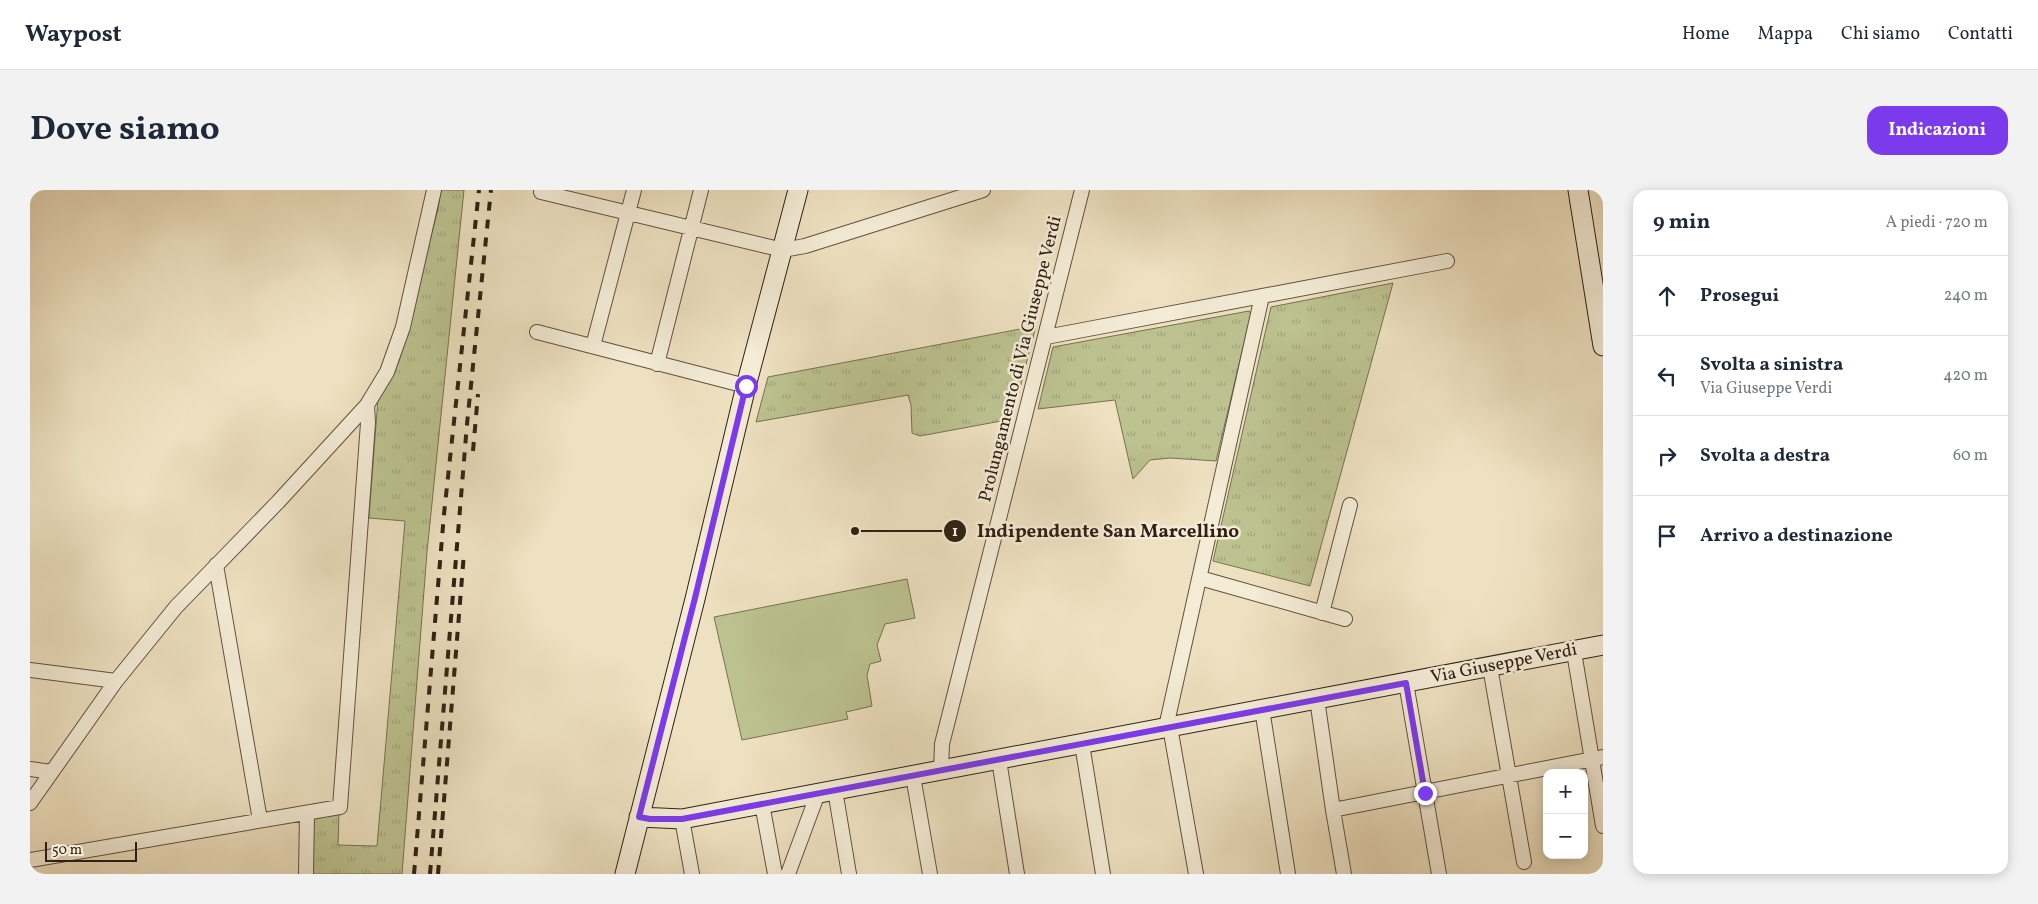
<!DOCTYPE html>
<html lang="it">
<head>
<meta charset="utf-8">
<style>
	body { margin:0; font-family:Vollkorn,serif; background:#f2f2f3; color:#1f2937 }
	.controls { position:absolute; right:15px; bottom:15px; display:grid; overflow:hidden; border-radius:10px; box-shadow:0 2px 12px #0003 }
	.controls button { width:45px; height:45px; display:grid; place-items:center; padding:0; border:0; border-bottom:1px solid #e0e1e3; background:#fff; color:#1f2937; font:25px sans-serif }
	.scale { position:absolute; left:15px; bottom:12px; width:92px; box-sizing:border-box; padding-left:5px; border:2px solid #302114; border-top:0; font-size:14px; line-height:18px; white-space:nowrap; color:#302114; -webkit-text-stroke:4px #f4ecd7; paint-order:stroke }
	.stop { position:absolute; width:15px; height:15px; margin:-11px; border:4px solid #7c3aed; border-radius:50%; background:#fff }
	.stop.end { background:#7c3aed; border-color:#fff; box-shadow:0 1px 5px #0008 }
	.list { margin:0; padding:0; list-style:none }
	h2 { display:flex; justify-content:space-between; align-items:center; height:65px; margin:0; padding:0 20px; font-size:21px }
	h2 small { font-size:16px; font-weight:400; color:#747a83 }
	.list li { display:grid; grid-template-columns:32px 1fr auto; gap:15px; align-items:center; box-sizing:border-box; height:80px; padding:0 20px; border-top:1px solid #e0e1e3 }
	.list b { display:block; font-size:19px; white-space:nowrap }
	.list p { margin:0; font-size:16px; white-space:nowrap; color:#747a83 }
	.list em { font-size:16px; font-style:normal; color:#747a83 }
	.icon { flex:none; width:28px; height:28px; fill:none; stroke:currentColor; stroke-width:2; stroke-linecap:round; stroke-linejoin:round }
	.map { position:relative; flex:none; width:1573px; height:684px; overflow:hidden; border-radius:15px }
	header { display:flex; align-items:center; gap:30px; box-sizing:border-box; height:70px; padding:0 25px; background:#fff; border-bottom:1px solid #e0e1e3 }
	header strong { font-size:24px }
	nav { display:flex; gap:28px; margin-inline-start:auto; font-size:18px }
	.intro { display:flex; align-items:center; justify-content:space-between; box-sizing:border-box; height:120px; padding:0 30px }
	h1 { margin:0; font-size:35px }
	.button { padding:12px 22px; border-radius:15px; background:#7c3aed; color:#fff; font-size:18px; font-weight:700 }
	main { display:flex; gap:30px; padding:0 30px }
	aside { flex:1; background:#fff; border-radius:15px; box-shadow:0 2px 12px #0003 }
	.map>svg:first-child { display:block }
	.grass { fill:url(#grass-tufts); stroke:#767252 }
	.garden { fill:#bcc290; stroke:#767252 }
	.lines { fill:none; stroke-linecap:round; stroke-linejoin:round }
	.street-casing { stroke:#60513f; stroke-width:16 }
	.secondary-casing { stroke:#302114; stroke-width:21 }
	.street { stroke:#f4ecd7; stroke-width:14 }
	.secondary { stroke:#f4ecd7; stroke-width:19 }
	.rail { stroke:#302114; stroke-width:4; stroke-dasharray:9 9; stroke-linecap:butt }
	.route { stroke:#7c3aed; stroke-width:6 }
	.labels { text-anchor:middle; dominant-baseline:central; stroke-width:5; stroke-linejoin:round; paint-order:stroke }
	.street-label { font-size:18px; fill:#302114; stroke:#f4ecd7 }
	.leader { fill:none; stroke:#302114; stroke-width:2 }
	.callout-dot { fill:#302114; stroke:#f4ecd7; stroke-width:2 }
	.mark-label { font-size:15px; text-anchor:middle; font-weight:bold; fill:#fff }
	.callout-label { font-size:19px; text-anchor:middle; font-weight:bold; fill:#302114; stroke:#f4ecd7; stroke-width:5; stroke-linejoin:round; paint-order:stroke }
</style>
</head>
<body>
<header>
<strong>Waypost</strong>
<nav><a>Home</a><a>Mappa</a><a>Chi siamo</a><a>Contatti</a></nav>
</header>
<div class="intro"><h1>Dove siamo</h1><a class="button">Indicazioni</a></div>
<main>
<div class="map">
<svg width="1573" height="684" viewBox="0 0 1573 684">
	<defs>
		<pattern id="grass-tufts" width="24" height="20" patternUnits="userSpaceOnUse" patternTransform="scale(1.25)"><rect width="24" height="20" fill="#bcc290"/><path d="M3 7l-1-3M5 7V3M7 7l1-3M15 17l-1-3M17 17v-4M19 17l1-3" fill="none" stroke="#a2a67b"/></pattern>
	</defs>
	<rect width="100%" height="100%" fill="#eee1c1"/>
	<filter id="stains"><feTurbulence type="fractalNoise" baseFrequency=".004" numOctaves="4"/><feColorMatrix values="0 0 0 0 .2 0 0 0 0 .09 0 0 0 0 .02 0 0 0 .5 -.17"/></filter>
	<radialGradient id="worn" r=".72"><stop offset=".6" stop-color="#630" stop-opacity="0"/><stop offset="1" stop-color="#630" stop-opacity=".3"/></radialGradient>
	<path class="grass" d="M 411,0 L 434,0 L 397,362 L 372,684 L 279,684 L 281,629 L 309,624 L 308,655 L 347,656 L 375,331 L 339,328 L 348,208 L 369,171 L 408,19 Z
		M 1363,93 L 1280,396 L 1183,371 L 1241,117 Z
		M 1219,121 L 1221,124 L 1186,271 L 1140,268 L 1120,270 L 1103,289 L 1085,210 L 1008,219 L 1023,157 Z
		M 1006,136 L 982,229 L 890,246 L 882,243 L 881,215 L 878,205 L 726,232 L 738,187 Z"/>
	<path class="garden" d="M 877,389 L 885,428 L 855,434 L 847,455 L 851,471 L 840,474 L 837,485 L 842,516 L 816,522 L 818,529 L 712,550 L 684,427 Z"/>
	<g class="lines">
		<g class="street-casing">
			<path id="street" d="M 511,2 L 753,60 L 775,56 L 953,0
				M 507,142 L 716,196
				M 1016,147 L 1417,71
				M 563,156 L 604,0
				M 627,174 L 671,0
				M 186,375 L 230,630
				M 1170,388 L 1315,429
				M 1292,423 L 1320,315
				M 1544,462 L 1573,636
				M 1460,477 L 1494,672
				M 0,480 L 86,491
				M 1376,493 L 1409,684
				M 1287,509 L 1303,620 L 1314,684
				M 1232,519 L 1258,684
				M 1136,537 L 1232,106
				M 1140,537 L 1166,684
				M 1052,554 L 1073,684
				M 969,570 L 987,684
				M 0,579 L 21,582
				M 911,581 L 912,554 L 1052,0
				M 883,586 L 900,684
				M 805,600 L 819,684
				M 0,613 L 86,491 L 146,417 L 248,312 L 337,215 L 357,182 L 373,137 L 404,0
				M 732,614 L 745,684
				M 1303,620 L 1573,567
				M 652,629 L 662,684
				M 0,670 L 310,617 L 338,233 L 337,215
				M 276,684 L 277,623
				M 758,684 L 788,603"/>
		</g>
		<g class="secondary-casing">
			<path id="secondary" d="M 1548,0 L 1573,156
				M 609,627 L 652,629 L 1573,455
				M 595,684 L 665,409 L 716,196 L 768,0"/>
		</g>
		<use href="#street" class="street"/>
		<use href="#secondary" class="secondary"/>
		<path class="rail" d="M 443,261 L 448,204
			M 384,684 L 414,324 L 449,0
			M 400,684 L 437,234 L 461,0
			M 408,684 L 434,363"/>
	</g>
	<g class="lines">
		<path class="route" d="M 716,196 L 665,408 L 609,627 L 620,629 L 652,629 L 1376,493 L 1395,603"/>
	</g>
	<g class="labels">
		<g class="street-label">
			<text transform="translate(991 169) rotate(-76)">Prolungamento di Via Giuseppe Verdi</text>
			<text transform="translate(1474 474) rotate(-11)">Via Giuseppe Verdi</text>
		</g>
	</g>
	<path class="leader" d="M825 341L925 341"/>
	<g class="callout-dot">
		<circle cx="825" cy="341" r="5"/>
		<circle cx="925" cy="341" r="12"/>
	</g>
	<g class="mark-label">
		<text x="925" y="346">1</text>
	</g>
	<g class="callout-label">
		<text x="1078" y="347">Indipendente San Marcellino</text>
	</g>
	<rect width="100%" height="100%" filter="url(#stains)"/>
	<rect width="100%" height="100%" fill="url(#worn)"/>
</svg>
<div class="controls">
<button>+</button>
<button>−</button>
</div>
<div class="scale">50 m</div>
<div class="stop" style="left:716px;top:196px"></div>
<div class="stop end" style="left:1395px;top:603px"></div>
</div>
<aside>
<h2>9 min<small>A piedi · 720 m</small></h2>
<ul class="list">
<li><svg class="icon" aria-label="ahead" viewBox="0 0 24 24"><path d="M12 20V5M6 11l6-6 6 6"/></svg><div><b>Prosegui</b></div><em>240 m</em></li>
<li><svg class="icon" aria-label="left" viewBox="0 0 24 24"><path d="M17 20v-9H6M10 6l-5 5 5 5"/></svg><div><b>Svolta a sinistra</b><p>Via Giuseppe Verdi</p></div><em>420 m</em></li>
<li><svg class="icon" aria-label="right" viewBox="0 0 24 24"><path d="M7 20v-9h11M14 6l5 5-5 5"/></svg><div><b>Svolta a destra</b></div><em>60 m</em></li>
<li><svg class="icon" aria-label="arrive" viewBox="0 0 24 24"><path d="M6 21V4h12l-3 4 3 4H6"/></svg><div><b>Arrivo a destinazione</b></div></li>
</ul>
</aside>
</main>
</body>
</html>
